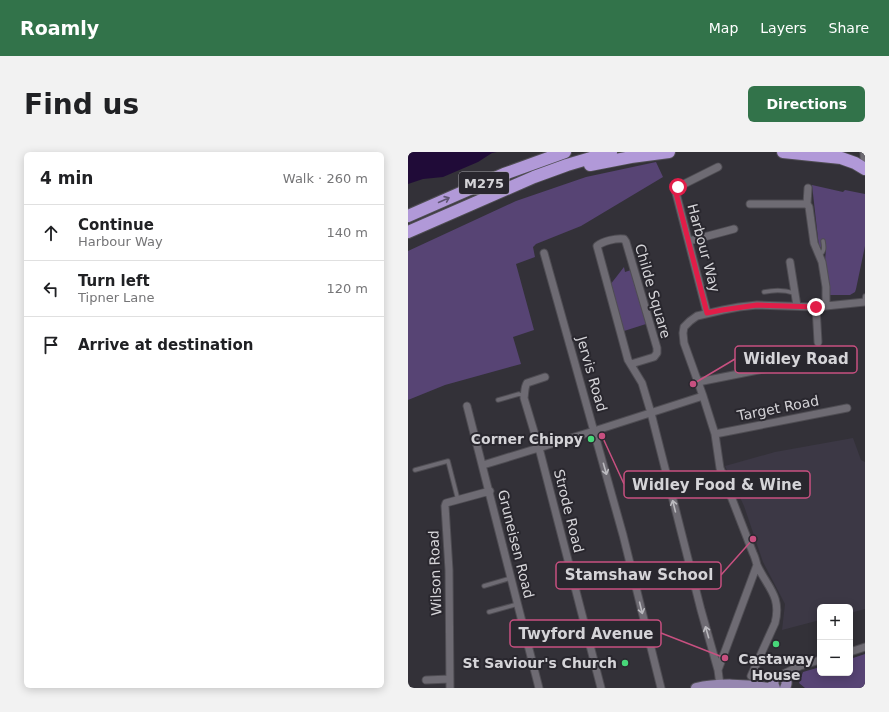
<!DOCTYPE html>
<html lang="en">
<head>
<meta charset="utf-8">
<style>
	body { margin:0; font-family:"DejaVu Sans",sans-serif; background:#f2f2f2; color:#202124 }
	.controls { position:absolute; right:12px; bottom:12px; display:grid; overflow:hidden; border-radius:6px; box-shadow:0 2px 10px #0003 }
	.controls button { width:36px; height:36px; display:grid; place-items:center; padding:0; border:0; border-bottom:1px solid #e0e0e0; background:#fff; color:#202124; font:20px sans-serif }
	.stop { position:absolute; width:12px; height:12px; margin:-9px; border:3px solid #e11d48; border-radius:50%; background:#fff }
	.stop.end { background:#e11d48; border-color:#fff; box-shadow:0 1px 4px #0008 }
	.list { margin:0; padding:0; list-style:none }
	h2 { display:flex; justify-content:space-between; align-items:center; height:52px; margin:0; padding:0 16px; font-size:17px }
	h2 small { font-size:13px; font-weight:400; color:#757577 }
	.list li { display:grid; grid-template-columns:26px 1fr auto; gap:12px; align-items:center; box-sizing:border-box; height:56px; padding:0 16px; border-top:1px solid #e0e0e0 }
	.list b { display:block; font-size:15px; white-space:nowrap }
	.list p { margin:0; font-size:13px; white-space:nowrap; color:#757577 }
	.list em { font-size:13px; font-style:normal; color:#757577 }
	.icon { flex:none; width:22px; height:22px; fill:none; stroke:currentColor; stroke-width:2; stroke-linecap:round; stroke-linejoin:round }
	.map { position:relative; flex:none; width:457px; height:536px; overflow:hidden; border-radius:6px }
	header { display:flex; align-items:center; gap:24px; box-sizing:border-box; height:56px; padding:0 20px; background:#32734a; color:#fff }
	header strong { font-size:19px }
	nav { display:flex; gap:22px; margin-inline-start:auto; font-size:14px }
	.intro { display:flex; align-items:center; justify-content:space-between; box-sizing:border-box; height:96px; padding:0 24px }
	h1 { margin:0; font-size:28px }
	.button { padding:10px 18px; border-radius:6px; background:#32734a; color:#fff; font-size:14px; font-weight:700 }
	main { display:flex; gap:24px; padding:0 24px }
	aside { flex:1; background:#fff; border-radius:6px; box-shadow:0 2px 10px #0003 }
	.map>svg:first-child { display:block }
	.built { fill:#3c3845 }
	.green { fill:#574474 }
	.water { fill:#200b38 }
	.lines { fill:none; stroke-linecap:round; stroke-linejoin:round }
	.lane-casing { stroke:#4f4d53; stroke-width:5.5 }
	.street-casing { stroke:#4f4d53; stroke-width:9 }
	.primary-casing { stroke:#4f4d53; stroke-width:12 }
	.highway-casing { stroke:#4f4d53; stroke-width:14 }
	.lane { stroke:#6e6b73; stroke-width:3.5 }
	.street { stroke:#6e6b73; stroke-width:7 }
	.primary { stroke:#9687b0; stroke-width:10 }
	.highway { stroke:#b199d8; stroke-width:12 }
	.oneway { stroke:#5f5572 }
	.oneway2 { stroke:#bbbabf }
	.route { stroke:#e11d48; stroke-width:5 }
	.poi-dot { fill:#47d779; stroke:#29272e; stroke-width:1.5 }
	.labels { text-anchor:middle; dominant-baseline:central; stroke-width:4; stroke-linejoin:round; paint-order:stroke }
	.shield { fill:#29272e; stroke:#a1a0a5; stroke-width:1 }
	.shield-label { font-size:13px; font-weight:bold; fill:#d5d4d8 }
	.street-label { font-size:14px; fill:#d5d4d8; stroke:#29272e }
	.poi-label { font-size:14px; font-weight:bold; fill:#d5d4d8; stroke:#29272e; text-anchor:end }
	.leader { fill:none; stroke:#c85080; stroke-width:1.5 }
	.callout-dot { fill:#c85080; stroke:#29272e; stroke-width:1.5 }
	.callout { fill:#29272e; stroke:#c85080; stroke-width:1.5 }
	.callout-label { font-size:15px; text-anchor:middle; font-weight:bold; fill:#d5d4d8 }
</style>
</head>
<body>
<header>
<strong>Roamly</strong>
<nav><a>Map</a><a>Layers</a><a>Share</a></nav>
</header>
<div class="intro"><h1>Find us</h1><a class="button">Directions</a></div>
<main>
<aside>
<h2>4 min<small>Walk · 260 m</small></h2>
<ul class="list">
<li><svg class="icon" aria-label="ahead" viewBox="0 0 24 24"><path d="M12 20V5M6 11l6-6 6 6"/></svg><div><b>Continue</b><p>Harbour Way</p></div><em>140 m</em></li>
<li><svg class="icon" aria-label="left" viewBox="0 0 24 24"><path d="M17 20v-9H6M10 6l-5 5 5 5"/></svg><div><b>Turn left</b><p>Tipner Lane</p></div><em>120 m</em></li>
<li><svg class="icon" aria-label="arrive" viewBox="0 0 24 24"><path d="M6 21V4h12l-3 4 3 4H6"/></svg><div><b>Arrive at destination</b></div></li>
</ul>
</aside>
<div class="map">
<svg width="457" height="536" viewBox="0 0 457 536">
	<rect width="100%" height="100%" fill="#333138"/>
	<path class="built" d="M 445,286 L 453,308 L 457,310 L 457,457 L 442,461 L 442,455 L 412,455 L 412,468 L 374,478 L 377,452 L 355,410 L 336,354 L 317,314 L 367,300 Z"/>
	<path class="green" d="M 248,10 L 255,25 L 173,74 L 128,92 L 125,95 L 127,105 L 108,112 L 126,178 L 105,185 L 113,212 L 37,233 L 0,248 L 0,99 L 108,49 L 178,25 Z
		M 404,33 L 435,40 L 437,38 L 457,42 L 457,94 L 448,137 L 447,140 L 442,143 L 421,143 L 417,109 L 418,97 L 411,95 Z
		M 216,115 L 217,120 L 223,118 L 238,172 L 216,179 L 202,133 Z
		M 457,502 L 457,536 L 397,536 L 391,531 L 395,520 L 412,515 L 412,521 L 442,521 L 442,507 Z"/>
	<path class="water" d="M 0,0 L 89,0 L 84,1 L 70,10 L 35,25 L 15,27 L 0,32 Z"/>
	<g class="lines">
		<g class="lane-casing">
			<path id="lane" d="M 411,103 C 417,100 416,95 415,89
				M 356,140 C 365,138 377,138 386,141
				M 456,150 L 457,144
				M 90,248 L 111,242 L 116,244
				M 7,318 L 40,309 L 50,348
				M 76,434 L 103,426
				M 81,460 L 110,452"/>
		</g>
		<g class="street-casing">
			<path id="street" d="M 456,0 L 456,8 L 457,12
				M 342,52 L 399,52 L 401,55 L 406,91 L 414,110 L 418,135 L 418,154
				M 399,52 L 400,36
				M 281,89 L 326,77
				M 136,101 L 215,383 L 253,536
				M 382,110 L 389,154
				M 408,155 L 410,190
				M 299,161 L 268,41 L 268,38 L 270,35 L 310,15
				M 223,212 L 246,205 L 249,201 L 249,196 L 218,90 L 216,87 C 208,86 195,89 189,94 L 220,208 L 234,231 L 243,261 L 293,458 L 310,518
				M 137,225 L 119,231 C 116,236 117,241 116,246 L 131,296 L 193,536
				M 290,230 L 376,213
				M 59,254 L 131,536
				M 307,282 L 439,256
				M 75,313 L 186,279 L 295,244
				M 442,500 L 457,495
				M 343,524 L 367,471 C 374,444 359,435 349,413 C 348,409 347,405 345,401 L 312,316 L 307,282 L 295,244 L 276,191 L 275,181 L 276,175 L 282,169 L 289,164 L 315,158 L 331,155 L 349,153 L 408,155 L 457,150
				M 371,524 L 392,514 L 412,508
				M 18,528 L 42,527
				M 312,533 L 310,518 L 349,413
				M 42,536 L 41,418 L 37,354 L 38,351 L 82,339"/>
		</g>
		<g class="primary-casing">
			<path id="primary" d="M 288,536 C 309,531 339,532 360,536
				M 367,536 C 359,521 385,521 377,536"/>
		</g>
		<g class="highway-casing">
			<path id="highway" d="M 375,0 L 433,6 L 447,11 L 457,17
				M 182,13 L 223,5 L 261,0
				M 0,64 L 96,22 L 157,0
				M 0,80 L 126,25 L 159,13 L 203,0"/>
		</g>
		<use href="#lane" class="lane"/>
		<use href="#street" class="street"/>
		<use href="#primary" class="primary"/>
		<use href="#highway" class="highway"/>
	</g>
	<defs><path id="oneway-shaft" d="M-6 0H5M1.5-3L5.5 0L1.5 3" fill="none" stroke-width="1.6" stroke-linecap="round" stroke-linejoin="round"/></defs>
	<use class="oneway" href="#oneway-shaft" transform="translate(36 48) rotate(-24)"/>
	<g class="oneway2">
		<use href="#oneway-shaft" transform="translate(197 317) rotate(74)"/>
		<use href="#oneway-shaft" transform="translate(266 354) rotate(-104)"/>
		<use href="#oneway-shaft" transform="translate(233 456) rotate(76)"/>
		<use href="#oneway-shaft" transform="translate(299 480) rotate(-106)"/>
	</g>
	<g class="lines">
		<path class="route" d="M 270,35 L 268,38 L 268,41 L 299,161 L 314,158 L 349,153 L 408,155"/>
	</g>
	<g class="poi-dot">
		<circle cx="183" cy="287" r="4"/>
		<circle cx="368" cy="492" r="4"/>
		<circle cx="217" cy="511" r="4"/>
	</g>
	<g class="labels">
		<rect class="shield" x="51" y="20" width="50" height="22" rx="3"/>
		<g class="shield-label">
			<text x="76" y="31">M275</text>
		</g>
		<g class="street-label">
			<text transform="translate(296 96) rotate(75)">Harbour Way</text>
			<text transform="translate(245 139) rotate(74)">Childe Square</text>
			<text transform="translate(184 222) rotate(74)">Jervis Road</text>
			<text transform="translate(370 256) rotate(-11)">Target Road</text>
			<text transform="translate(161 359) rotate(76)">Strode Road</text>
			<text transform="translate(108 392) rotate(76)">Gruneisen Road</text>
			<text transform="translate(27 421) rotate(-92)">Wilson Road</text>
		</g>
		<g class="poi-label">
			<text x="175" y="287">Corner Chippy</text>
			<text x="368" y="507" text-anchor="middle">Castaway<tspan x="368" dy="16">House</tspan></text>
			<text x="209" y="511">St Saviour's Church</text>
		</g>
	</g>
	<path class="leader" d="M285 232L327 207M194 284L216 332M345 387L313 423M317 506L253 481"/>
	<g class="callout-dot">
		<circle cx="285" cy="232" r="4"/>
		<circle cx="194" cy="284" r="4"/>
		<circle cx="345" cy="387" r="4"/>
		<circle cx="317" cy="506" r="4"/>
	</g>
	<g class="callout">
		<rect x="327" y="194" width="122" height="27" rx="4"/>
		<rect x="216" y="319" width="186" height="27" rx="4"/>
		<rect x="148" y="410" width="165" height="27" rx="4"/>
		<rect x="102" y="468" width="151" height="27" rx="4"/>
	</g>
	<g class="callout-label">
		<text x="388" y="212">Widley Road</text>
		<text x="309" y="338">Widley Food &amp; Wine</text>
		<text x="231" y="428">Stamshaw School</text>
		<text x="178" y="487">Twyford Avenue</text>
	</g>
</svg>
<div class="controls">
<button>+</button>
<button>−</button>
</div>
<div class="stop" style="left:270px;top:35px"></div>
<div class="stop end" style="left:408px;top:155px"></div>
</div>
</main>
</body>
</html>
